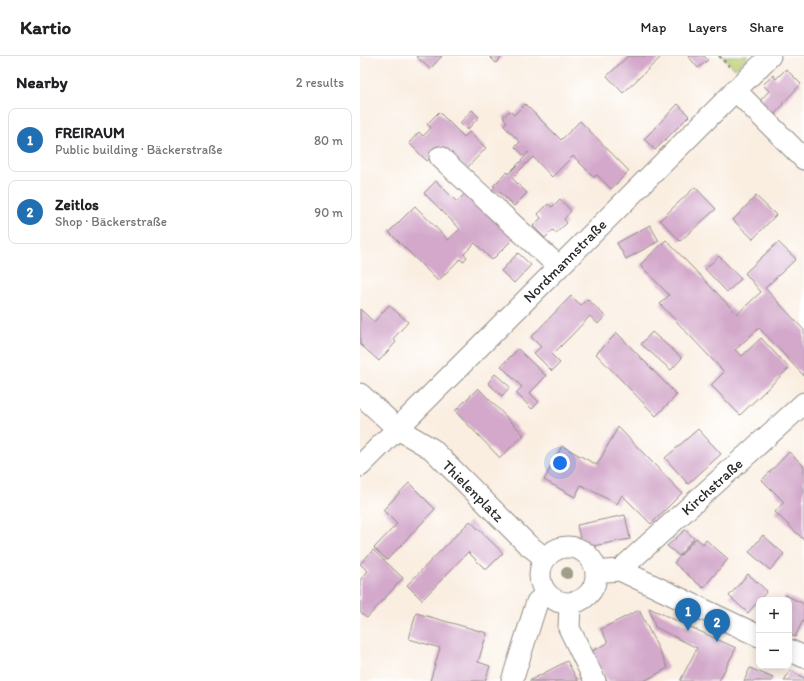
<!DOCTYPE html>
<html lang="en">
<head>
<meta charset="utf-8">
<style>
	body { margin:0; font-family:Itim,sans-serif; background:#f6f6f6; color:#202124 }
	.controls { position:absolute; right:12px; bottom:12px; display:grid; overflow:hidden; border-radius:8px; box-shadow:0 2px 10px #0003 }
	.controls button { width:36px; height:36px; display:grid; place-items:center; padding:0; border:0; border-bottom:1px solid #e0e0e0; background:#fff; color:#202124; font:20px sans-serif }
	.you { position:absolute; left:200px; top:407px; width:14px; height:14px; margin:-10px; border:3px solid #fff; border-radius:50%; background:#1a73e8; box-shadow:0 0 0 6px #1a73e833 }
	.badge { display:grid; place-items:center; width:26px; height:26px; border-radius:50%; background:#1f6fb2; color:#fff; font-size:13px; font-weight:700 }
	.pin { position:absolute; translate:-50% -33px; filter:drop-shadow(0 1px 2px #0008) }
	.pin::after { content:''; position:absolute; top:21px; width:14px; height:12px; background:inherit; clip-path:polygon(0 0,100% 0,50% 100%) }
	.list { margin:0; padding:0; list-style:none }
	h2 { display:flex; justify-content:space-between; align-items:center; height:52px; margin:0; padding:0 16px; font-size:17px }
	h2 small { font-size:13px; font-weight:400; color:#757577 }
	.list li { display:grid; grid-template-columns:26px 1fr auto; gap:12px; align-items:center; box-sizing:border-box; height:64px; margin:0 8px 8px; padding:0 8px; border:1px solid #e0e0e0; border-radius:8px }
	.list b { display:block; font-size:15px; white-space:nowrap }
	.list p { margin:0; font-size:13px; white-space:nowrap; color:#757577 }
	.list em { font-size:13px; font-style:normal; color:#757577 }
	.map { position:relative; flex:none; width:444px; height:625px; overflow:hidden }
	header { display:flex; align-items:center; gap:24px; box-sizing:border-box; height:56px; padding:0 20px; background:#fff; border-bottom:1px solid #e0e0e0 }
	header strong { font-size:19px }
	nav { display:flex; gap:22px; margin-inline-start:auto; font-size:14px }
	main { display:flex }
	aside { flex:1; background:#fff }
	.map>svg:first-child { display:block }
	.green { fill:#bfd275; stroke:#757e50 }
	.building { fill:#d3a8ca }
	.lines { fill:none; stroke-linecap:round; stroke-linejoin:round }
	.minor-casing { stroke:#928c86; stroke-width:23 }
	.path { stroke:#928c86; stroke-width:2.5; stroke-dasharray:3 3; stroke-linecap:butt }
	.minor { stroke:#fff; stroke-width:21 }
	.tree { fill:#a09e89 }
	.labels { text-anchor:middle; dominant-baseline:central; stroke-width:3; stroke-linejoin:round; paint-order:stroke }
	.street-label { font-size:15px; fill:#2b2b2b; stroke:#fff }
</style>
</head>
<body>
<header>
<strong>Kartio</strong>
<nav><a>Map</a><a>Layers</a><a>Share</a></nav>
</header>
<main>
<aside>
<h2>Nearby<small>2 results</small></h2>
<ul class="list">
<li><span class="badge">1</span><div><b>FREIRAUM</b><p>Public building · Bäckerstraße</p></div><em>80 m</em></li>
<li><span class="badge">2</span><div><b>Zeitlos</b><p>Shop · Bäckerstraße</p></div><em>90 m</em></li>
</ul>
</aside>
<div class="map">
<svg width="444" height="625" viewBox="0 0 444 625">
	<rect width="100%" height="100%" fill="#fff"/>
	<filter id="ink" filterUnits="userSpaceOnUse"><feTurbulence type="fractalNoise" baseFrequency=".025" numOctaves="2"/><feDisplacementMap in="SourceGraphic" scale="8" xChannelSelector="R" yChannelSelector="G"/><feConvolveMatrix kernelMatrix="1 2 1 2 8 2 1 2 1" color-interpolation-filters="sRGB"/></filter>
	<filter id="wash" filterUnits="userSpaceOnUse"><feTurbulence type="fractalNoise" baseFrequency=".012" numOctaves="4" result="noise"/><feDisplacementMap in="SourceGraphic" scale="16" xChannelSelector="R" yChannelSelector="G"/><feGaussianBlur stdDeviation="0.9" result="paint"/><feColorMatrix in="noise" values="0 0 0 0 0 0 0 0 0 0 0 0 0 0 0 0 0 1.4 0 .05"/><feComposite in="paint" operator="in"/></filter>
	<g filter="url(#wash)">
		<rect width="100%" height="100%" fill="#faeee1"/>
		<path class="green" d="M 362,0 L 388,0 L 375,13 Z"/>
		<g id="blocks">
			<path class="building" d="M 56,0 L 82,0 L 70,13 Z
				M 129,0 L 143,0 L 136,7 Z
				M 268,0 L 302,0 L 263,37 L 247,20 Z
				M 328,0 L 344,0 L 348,4 L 338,12 Z
				M 426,13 L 441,28 L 422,48 L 423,49 L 414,59 L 400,45 L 409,35 L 403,29 L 413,19 L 416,23 Z
				M 165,48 L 201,84 L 220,65 L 269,115 L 251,133 L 237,119 L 234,121 L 213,100 L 192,121 L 173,101 L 152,122 L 167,137 L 154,150 L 139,135 L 125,149 L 156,180 L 132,204 L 115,187 L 104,198 L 107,201 L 103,206 L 100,203 L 78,225 L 29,176 L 55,150 L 88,184 L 100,173 L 64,137 L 76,125 L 97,146 L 110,132 L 121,145 L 135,131 L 133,130 L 147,116 L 148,118 L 169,97 L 168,96 L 164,100 L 155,91 L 160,86 L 143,69 L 147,66 L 143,61 L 150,55 L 154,59 Z
				M 318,48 L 329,60 L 295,94 L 284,83 Z
				M 112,54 L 119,61 L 107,74 L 100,67 Z
				M 79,56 L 104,81 L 109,76 L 126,92 L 106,113 L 82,90 L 67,105 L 49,87 L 59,76 L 63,80 L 71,72 L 67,68 Z
				M 335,131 L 356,153 L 320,185 L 300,164 Z
				M 396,140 L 416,159 L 393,183 L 373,164 Z
				M 200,143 L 211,155 L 204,163 L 207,167 L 196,177 L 193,174 L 185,182 L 173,170 L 181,162 L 178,158 L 188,148 L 192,151 Z
				M 290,169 L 299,185 L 266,203 L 257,187 Z
				M 306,184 L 377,258 L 401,236 L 385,217 L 418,186 L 436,203 L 405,232 L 444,274 L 444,320 L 399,272 L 375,294 L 382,300 L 401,282 L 429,312 L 380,359 L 351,329 L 364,316 L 300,248 L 309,239 L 280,209 Z
				M 158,197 L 171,209 L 154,227 L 141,215 Z
				M 359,200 L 381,223 L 367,236 L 345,213 Z
				M 211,240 L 221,249 L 227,243 L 245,260 L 238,268 L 230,260 L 211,280 L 192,299 L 200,307 L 192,315 L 174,297 L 181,291 L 171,281 Z
				M 29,249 L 48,266 L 33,283 L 36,286 L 19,305 L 0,288 L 0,253 L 14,266 Z
				M 292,276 L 322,302 L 311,314 L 281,288 Z
				M 257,277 L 317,339 L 296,360 L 236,298 Z
				M 158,293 L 186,320 L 170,337 L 179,346 L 172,353 L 156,337 L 162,331 L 141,310 Z
				M 135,318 L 150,331 L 142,340 L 128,327 Z
				M 118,332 L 164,379 L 140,402 L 95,355 Z
				M 258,371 L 322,437 L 291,468 L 262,439 L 257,448 L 221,429 L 215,441 L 184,424 L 202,390 L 237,409 Z
				M 338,373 L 361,398 L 328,428 L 305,402 Z
				M 429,396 L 444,410 L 444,484 L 415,456 L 424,446 L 402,424 Z
				M 49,427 L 75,453 L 27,504 L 14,492 L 37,468 L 23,454 Z
				M 265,459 L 270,483 L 222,492 L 217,469 Z
				M 110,465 L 143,497 L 126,514 L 108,496 L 62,544 L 47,529 Z
				M 325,474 L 334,482 L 319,500 L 307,490 Z
				M 403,479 L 424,498 L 410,514 L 389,496 Z
				M 336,482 L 343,488 L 346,484 L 368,503 L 343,532 L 314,507 Z
				M 13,494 L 43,522 L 7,562 L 0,556 L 0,524 L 8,515 L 0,508 Z
				M 388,518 L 407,535 L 388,557 L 369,540 Z
				M 425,539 L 444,548 L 444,562 L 435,581 L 429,578 L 429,544 L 423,544 Z
				M 289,552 L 376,592 L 359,625 L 320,625 L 337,592 L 295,571 Z
				M 279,554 L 308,612 L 284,625 L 247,625 L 232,595 L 248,587 L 241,573 Z
				M 56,557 L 127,577 L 118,606 L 130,610 L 125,625 L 70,625 L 80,592 L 49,583 Z
				M 207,605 L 218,625 L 169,625 Z
				M 390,612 L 413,622 L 412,625 L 384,625 Z
				M 430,614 L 444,622 L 444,625 L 424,625 Z"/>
		</g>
	</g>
	<g filter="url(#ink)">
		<use href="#blocks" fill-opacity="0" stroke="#928c86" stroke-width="1"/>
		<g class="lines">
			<g class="minor-casing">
				<path id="minor" d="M 375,34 L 444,103
					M 80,101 L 199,211
					M 0,338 L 38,373 L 72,393 L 167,488 L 185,502
					M 0,410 L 410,0
					M180 519a28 28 0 1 1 56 0a28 28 0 1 1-56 0Z
					M 260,514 L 444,347
					M 246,515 L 260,514 L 399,580
					M 210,548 L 209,572 L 235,625
					M 429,594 L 444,601
					M 152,625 L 177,546 L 186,538"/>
			</g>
			<path class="path" d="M 359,0 L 371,12"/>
			<use href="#minor" class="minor"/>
		</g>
		<circle class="tree" cx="207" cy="517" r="6"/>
	</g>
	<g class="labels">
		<g class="street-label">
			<text transform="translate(205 205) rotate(-45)">Nordmannstraße</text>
			<text transform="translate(352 431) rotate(-42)">Kirchstraße</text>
			<text transform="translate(113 435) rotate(45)">Thielenplatz</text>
		</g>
	</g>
</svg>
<div class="controls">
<button>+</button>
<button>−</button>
</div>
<div class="you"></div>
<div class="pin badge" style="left:328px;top:575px">1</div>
<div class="pin badge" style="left:357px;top:586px">2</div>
</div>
</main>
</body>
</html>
